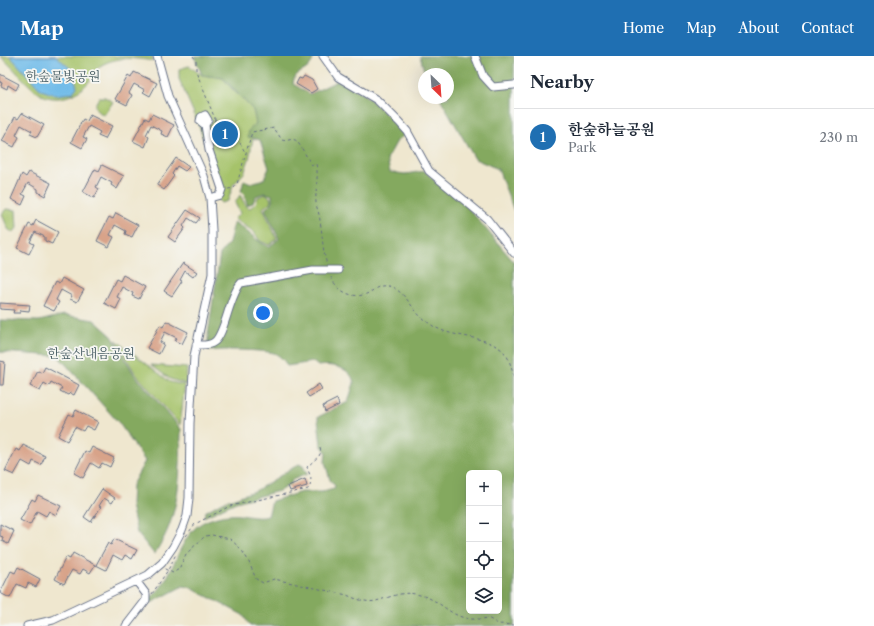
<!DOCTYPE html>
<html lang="en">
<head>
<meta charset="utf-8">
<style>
	body { margin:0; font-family:"Libre Caslon Text","Noto Serif KR",serif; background:#f2f2f3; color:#1f2937 }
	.controls { position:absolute; right:12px; bottom:12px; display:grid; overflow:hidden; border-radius:6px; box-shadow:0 4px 16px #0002 }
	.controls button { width:36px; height:36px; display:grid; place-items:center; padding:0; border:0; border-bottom:1px solid #e0e1e3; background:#fff; color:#1f2937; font:20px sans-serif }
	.compass { position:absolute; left:418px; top:12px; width:36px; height:36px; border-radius:50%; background:#fff; box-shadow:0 4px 16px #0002; rotate:155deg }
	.you { position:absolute; left:263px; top:257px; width:14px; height:14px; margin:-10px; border:3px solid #fff; border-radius:50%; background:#1a73e8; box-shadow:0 0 0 6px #1a73e833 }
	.badge { display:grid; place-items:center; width:26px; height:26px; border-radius:50%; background:#1f6fb2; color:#fff; font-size:13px; font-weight:700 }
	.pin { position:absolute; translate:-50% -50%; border:2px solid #fff; box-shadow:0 1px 4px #0006 }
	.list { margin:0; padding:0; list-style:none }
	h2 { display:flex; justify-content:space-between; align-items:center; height:52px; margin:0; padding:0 16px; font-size:17px }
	h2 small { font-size:13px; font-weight:400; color:#747a83 }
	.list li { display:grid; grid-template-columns:26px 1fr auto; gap:12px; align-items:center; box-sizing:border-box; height:56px; padding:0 16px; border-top:1px solid #e0e1e3 }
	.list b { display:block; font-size:15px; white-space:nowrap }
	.list p { margin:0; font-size:13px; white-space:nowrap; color:#747a83 }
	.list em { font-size:13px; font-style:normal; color:#747a83 }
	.icon { flex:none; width:22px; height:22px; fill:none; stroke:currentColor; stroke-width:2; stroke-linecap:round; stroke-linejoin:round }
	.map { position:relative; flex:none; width:514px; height:570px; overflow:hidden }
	header { display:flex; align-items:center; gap:24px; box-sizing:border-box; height:56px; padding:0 20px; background:#1f6fb2; color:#fff }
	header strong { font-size:19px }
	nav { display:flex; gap:22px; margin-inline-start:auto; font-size:14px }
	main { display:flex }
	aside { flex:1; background:#fff }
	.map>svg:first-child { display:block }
	.green { fill:#a6c36a; stroke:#607964 }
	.forest { fill:#84a95e; stroke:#506c5e; fill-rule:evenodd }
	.water { fill:#70bbe9; stroke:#4675a4 }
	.building { fill:#d8a389 }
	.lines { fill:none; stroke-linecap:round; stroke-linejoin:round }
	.minor-casing { stroke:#656f86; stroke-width:9 }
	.path { stroke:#656f86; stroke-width:1; stroke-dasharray:3 3; stroke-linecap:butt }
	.minor { stroke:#fff; stroke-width:7 }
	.labels { text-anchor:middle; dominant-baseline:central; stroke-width:3.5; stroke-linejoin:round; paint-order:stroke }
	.park-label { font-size:13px; fill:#455b62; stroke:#f6f6f2 }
</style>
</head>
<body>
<header>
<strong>Map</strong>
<nav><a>Home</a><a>Map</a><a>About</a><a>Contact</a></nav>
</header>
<main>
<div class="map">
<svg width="514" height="570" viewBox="0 0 514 570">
	<rect width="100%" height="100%" fill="#f6f6f2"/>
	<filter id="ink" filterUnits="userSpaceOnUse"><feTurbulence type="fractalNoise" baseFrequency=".025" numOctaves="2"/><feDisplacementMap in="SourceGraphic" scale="8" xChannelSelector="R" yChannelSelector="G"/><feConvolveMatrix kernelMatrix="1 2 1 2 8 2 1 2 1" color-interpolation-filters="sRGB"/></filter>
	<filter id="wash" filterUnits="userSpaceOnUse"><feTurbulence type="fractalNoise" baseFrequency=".012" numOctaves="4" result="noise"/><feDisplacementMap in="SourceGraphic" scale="16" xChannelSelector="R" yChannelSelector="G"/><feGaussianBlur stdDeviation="0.9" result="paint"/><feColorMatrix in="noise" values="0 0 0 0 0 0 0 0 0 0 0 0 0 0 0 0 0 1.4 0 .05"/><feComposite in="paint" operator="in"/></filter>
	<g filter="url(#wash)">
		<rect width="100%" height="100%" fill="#efe7cf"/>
		<path class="green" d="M 0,0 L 152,0 L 153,5 C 135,2 116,0 100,10 C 94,14 92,23 87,28 C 75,41 53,48 37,36 C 24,26 13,11 0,0 Z
			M 189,10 L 202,19 L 223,22 L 233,34 L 244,44 L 253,54 L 256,64 L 256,68 L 248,81 L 253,82 L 249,103 L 244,117 L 233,129 L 228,145 L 221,147 L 217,142 L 217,124 L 198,67 L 179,23 L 179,13 Z
			M 99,41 L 105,41 L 113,46 L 104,59 L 96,54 L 95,49 Z
			M 266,138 L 270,141 L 271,146 L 263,152 L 277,183 L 269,189 L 260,185 L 253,175 L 234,163 L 240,157 L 235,147 L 240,139 L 246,150 L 250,152 L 256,147 L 258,141 Z
			M 6,153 L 16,154 L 17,172 L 13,177 L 8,173 L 2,158 Z
			M 116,284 L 170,326 L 185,329 L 180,369 L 135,317 Z
			M 151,309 L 187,312 L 186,328 L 170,323 Z"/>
		<path class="forest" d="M 194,0 L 314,0 C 313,3 312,7 310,9 C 305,17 294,15 293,28 L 310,38 L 337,25 C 366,35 385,55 404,79 L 397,85 L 387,103 L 390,116 L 405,118 L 425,115 L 439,129 L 464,147 L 514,206 L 514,570 L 250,570 L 243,559 L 189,531 L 183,530 L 151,547 L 149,543 C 177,523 176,476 208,464 C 214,462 222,459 229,459 C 242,457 256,464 268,460 L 272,445 L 301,436 L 322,436 L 334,433 L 335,430 L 330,424 L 325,406 L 326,396 L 321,389 L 318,364 L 318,361 L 348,346 L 354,327 C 351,311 332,308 318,310 L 313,306 L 287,310 C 285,305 279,299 274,297 C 262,294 222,293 210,295 L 208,293 L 208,278 L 220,198 L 229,187 L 234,166 C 247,174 256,185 269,191 L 279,183 L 265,153 L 272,147 L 272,139 L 264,137 L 256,140 L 253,147 L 247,149 L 244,138 L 241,135 L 244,124 L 251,127 L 264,123 L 269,112 L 260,84 L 248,81 L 249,74 L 256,68 L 253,54 L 223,22 L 202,19 ZM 469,417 L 499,417 L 499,555 L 469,555 Z
			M 420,0 L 514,0 L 514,155 L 498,113 L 475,103 L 440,42 L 448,42 L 448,18 L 425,18 Z
			M 64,259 L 94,264 L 112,280 L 134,318 L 181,373 C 180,417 181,461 154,498 L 137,477 L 131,449 L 132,429 L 145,405 L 119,367 L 58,300 L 0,296 L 0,264 L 39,265 Z
			M 299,408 L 303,410 L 307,418 L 292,424 L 291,428 L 279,435 L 236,446 L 204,461 L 205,456 L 220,447 L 257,434 Z"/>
		<path class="water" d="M 10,0 L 56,0 L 72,14 L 77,31 L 72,37 L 56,39 L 41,34 Z"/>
		<g id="blocks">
			<path class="building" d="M 134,16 L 157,27 L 150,40 L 143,36 L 145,34 L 134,28 L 129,37 L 132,39 L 127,49 L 115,43 L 128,20 L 131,22 Z
				M 0,18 L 19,28 L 16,34 L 8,29 L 7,33 L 1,30 L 2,27 L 0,26 Z
				M 304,20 L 312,24 L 317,33 L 311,37 L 296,28 L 299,22 L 302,23 Z
				M 22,57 L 44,69 L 37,81 L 30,78 L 32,75 L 21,69 L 16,79 L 19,81 L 14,91 L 2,85 L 15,61 L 18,63 Z
				M 152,58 L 174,69 L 168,81 L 161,78 L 162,75 L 151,69 L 146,79 L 149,81 L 145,91 L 133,85 L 145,62 L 149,64 Z
				M 90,59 L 112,70 L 105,83 L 98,80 L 100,76 L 89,70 L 83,81 L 87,83 L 82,92 L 71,86 L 83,63 L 87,65 Z
				M 176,102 L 189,111 L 185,115 L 177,110 L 172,118 L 174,120 L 164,134 L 157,129 Z
				M 102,109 L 124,120 L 117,133 L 111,129 L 112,127 L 101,121 L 96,131 L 99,133 L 94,142 L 83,136 L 95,113 L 99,115 Z
				M 29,116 L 51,127 L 45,140 L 38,136 L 38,133 L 28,127 L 22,138 L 26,140 L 22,149 L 11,143 L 22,118 L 26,121 Z
				M 187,154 L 200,162 L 196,167 L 188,162 L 183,170 L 185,172 L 175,186 L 168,181 Z
				M 116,157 L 138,169 L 132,181 L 125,178 L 126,175 L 115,169 L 110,179 L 114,181 L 109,191 L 97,185 L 109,161 L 113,163 Z
				M 36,164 L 58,176 L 52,188 L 45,185 L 45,181 L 35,176 L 30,186 L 34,188 L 29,198 L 17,192 L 29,168 L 33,170 Z
				M 183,207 L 197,216 L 193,221 L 185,215 L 180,224 L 182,225 L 172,240 L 164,235 Z
				M 123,219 L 145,231 L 139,243 L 132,240 L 133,237 L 122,231 L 117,241 L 121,243 L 116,253 L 104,247 L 116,223 L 120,225 Z
				M 62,222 L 84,234 L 77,246 L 70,243 L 72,240 L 61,234 L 56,244 L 59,246 L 54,255 L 43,250 L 55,226 L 59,228 Z
				M 0,247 L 30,249 L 29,255 L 20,254 L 20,257 L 13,257 L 14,254 L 0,253 Z
				M 166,265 L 188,276 L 182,288 L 175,285 L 177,282 L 165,276 L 160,286 L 164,288 L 159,298 L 147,292 L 160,269 L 163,271 Z
				M 0,305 L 5,306 L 3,329 L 0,329 Z
				M 45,311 L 79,329 L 74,339 L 70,337 L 68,339 L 60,335 L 62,332 L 51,326 L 49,330 L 44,327 L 40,335 L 30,330 L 38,315 L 42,317 Z
				M 319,328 L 322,333 L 309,341 L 306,337 Z
				M 337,343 L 339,349 L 325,356 L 323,350 Z
				M 76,354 L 98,366 L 94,374 L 86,370 L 83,375 L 75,371 L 67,385 L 58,380 L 69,358 L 73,360 Z
				M 23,389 L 45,400 L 41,409 L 33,405 L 31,410 L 22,405 L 14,419 L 5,415 L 16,393 L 20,395 Z
				M 92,391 L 114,402 L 110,411 L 102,407 L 99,412 L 91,407 L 83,422 L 74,417 L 85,395 L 89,397 Z
				M 305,423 L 307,430 L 290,435 L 288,430 Z
				M 102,433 L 115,442 L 112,447 L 104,442 L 99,450 L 101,451 L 91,466 L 84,461 Z
				M 38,439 L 61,450 L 56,459 L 49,455 L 46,460 L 37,455 L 30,469 L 20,464 L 32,443 L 35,445 Z
				M 0,468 L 14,475 L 8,488 L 2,485 L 3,481 L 0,480 Z
				M 114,483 L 137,494 L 132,503 L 125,499 L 122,504 L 113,499 L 106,514 L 96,509 L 108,487 L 111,489 Z
				M 73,497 L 95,509 L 90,517 L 83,513 L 80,518 L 72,514 L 64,528 L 55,523 L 66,501 L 70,503 Z
				M 18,511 L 40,523 L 36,531 L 28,527 L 26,532 L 17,528 L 10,542 L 0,537 L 11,515 L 15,517 Z"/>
		</g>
	</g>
	<g filter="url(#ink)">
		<use href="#blocks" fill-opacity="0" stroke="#656f86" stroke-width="1"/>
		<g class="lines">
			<g class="minor-casing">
				<path id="minor" d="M 323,0 L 338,21 L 377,44 L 399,66 L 407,75 L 429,115 L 487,163 L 514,197
					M 475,0 L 483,20 L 493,31 L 514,29
					M 205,69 L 200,65 L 201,61 L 205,59 L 208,64 L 205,69 L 209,94 L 222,133 L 220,139 L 210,142
					M 196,289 C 202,289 209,290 214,286 C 225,279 229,240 241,227 L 313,214 L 338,214
					M 27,570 L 53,564 L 148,519 L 162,507 L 173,491 L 182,474 L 187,460 L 189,442 L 190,367 L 194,300 L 212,218 L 212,174 L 210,142 L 204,120 L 168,40 L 157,0
					M 126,570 L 146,544 L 146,538 L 137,526"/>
			</g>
			<path class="path" d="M 193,0 L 196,4 L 196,15 L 215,63 L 240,87 L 246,98
				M 212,71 L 215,63
				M 228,133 L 234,132 L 237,128 L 252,76 L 274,72 L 282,84 C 287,86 290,82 295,84 C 298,84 308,104 312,109 L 316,108 C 319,120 315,134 316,147 C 317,154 320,159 320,165 C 323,180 322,194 327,208
				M 331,221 C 336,233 349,242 363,239 C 373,237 376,228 388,230 C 403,233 411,251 421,261 C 424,264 429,267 433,270 C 454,283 482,278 502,294 C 510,301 511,312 514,321
				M 186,480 L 195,468 L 230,450 L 308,433 L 310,431 L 311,422 L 307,411 L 319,400 L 321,396 L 320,392
				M 165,513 L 173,517 L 179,513 L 186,498 L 205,480 L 212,479 L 230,483 L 241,493 L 248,504 L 256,523 L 263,527 L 274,523 L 347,539 C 355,543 367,547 376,545 C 388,542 402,535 415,538 C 447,543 449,569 488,562 L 498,568 L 514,569
				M 152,538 L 168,514 L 176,498"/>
			<use href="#minor" class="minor"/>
		</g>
	</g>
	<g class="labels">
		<g class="park-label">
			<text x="63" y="20">한숲물빛공원</text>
			<text x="91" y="297">한숲산내음공원</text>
		</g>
	</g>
</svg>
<div class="controls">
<button>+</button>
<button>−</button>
<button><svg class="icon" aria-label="locate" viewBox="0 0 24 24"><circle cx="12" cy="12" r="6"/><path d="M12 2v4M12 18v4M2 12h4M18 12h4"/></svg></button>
<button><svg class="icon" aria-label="layers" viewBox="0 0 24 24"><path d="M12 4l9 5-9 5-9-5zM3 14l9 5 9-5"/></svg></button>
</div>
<svg class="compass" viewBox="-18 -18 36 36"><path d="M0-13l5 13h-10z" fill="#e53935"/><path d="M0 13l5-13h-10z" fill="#747a83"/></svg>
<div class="you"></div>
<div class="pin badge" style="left:225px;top:78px">1</div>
</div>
<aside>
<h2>Nearby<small></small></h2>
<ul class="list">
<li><span class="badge">1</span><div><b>한숲하늘공원</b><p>Park</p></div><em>230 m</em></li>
</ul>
</aside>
</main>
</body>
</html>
